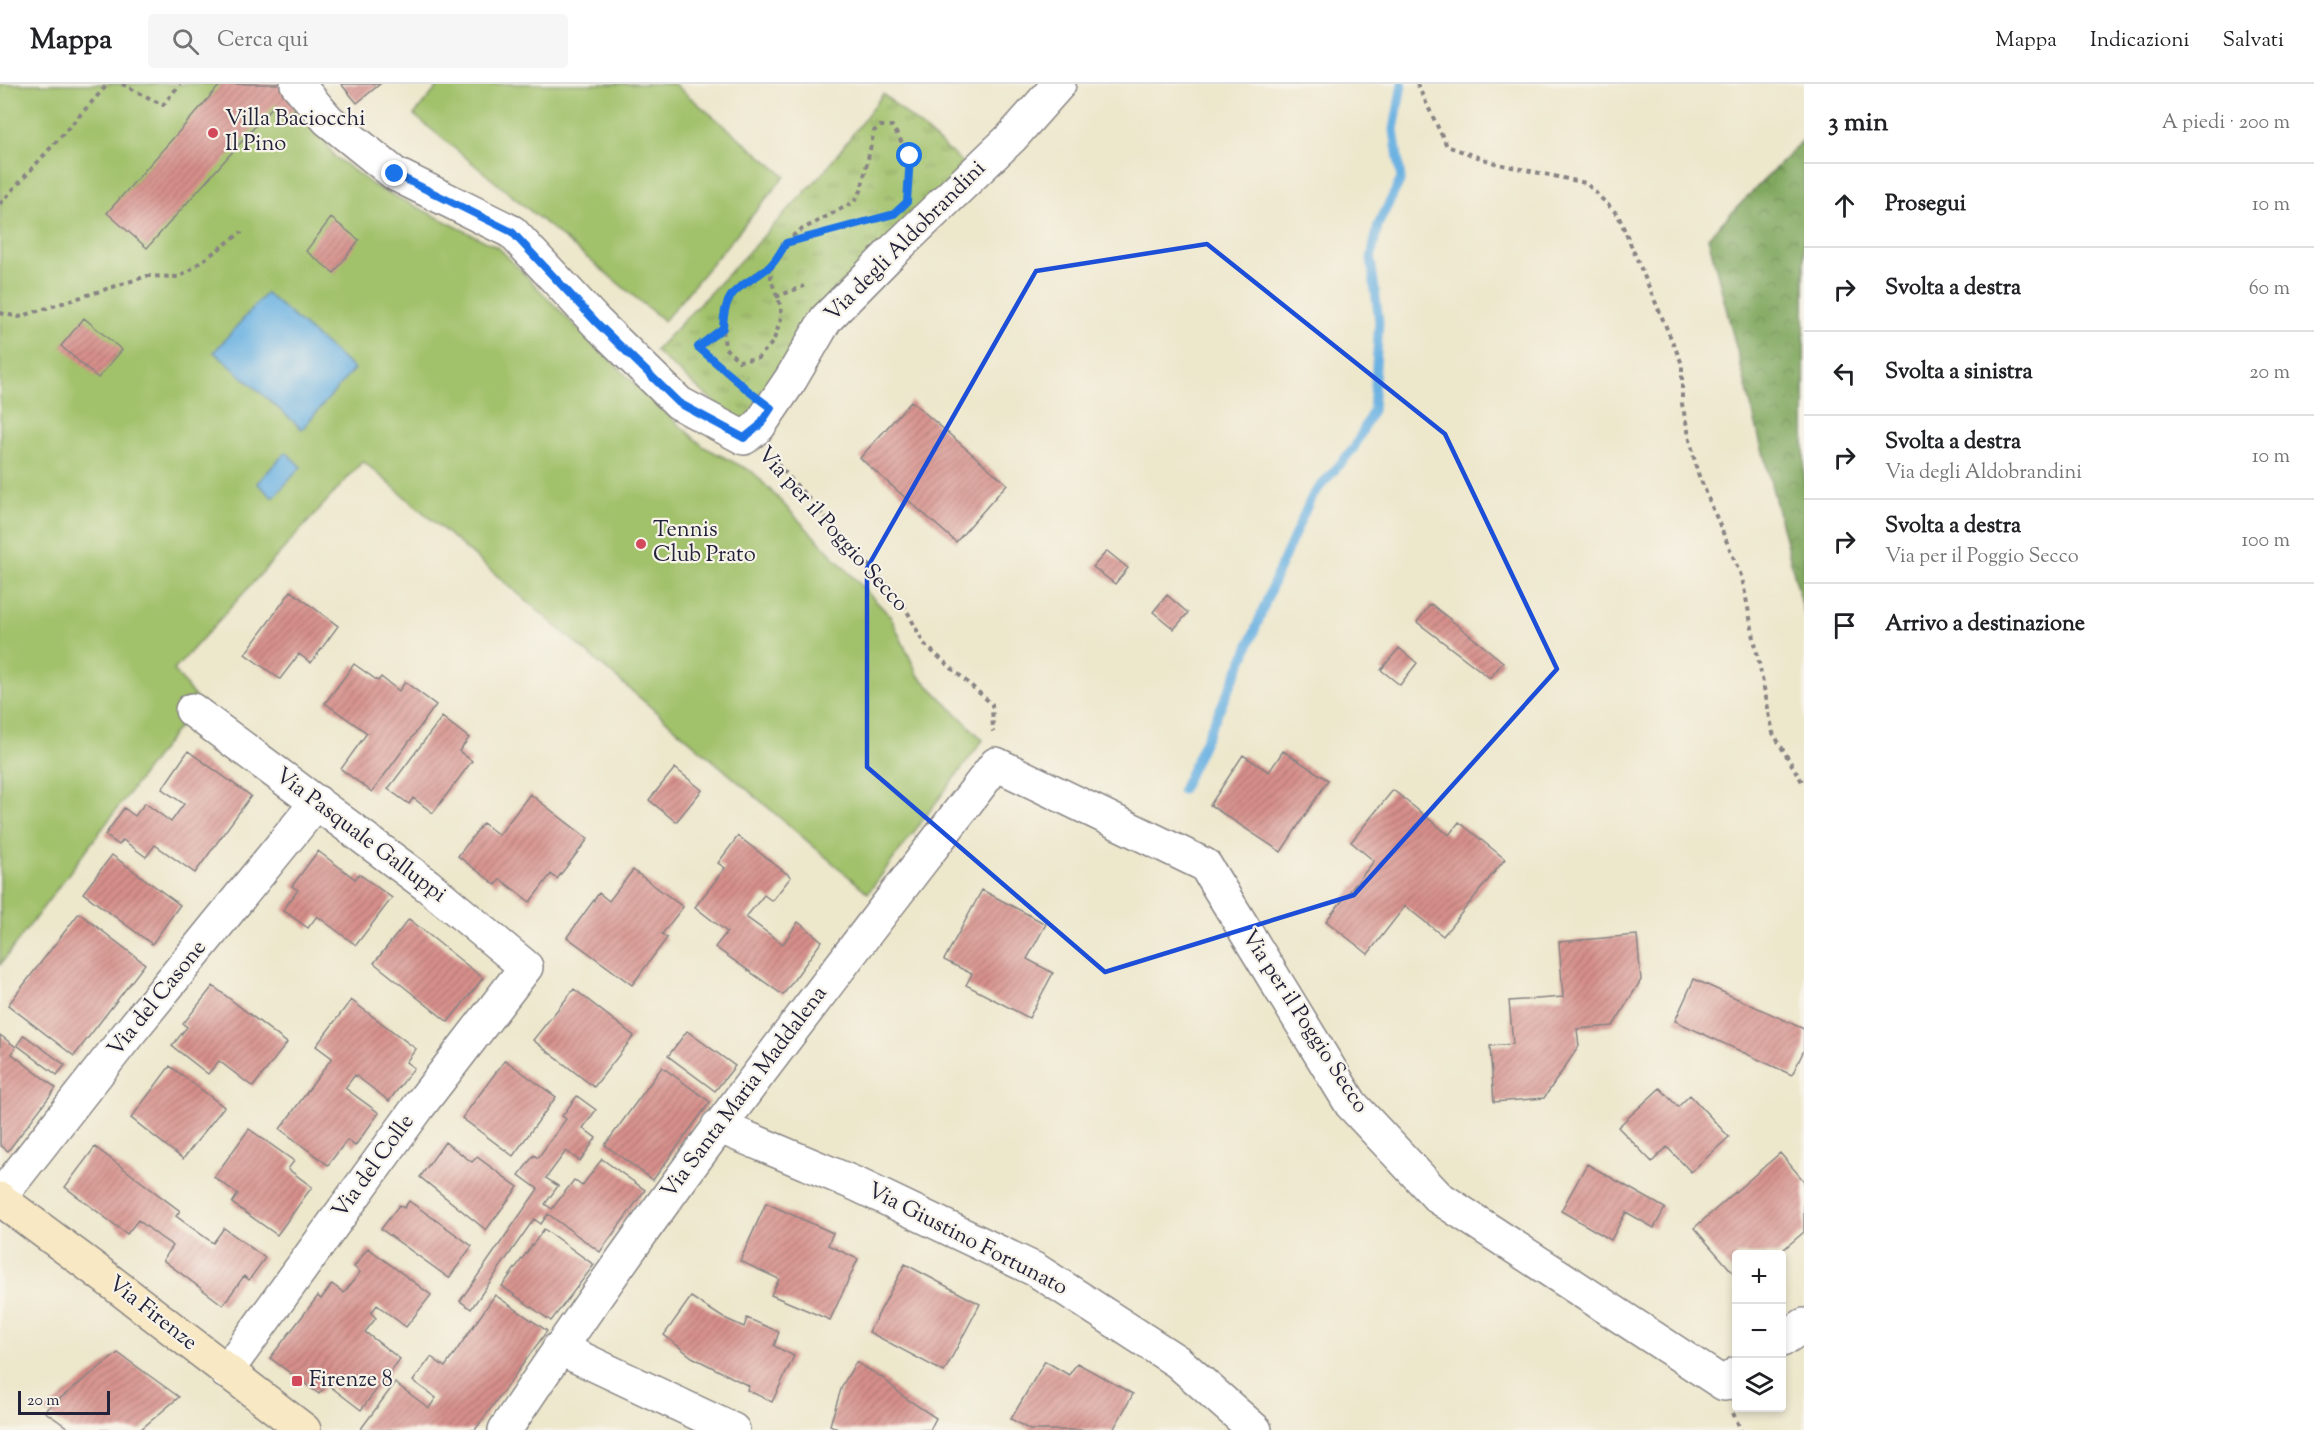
<!DOCTYPE html>
<html lang="it">
<head>
<meta charset="utf-8">
<style>
	body { margin:0; font-family:"Sorts Mill Goudy",serif; background:#f6f6f6; color:#202124 }
	.controls { position:absolute; right:18px; bottom:18px; display:grid; overflow:hidden; border-radius:6px; box-shadow:0 3px 9px #0003 }
	.controls button { width:54px; height:54px; display:grid; place-items:center; padding:0; border:0; border-bottom:2px solid #e0e0e0; background:#fff; color:#202124; font:30px sans-serif }
	.scale { position:absolute; left:18px; bottom:15px; width:92px; box-sizing:border-box; padding-left:6px; border:3px solid #22223b; border-top:0; font-size:16px; line-height:21px; white-space:nowrap; color:#22223b; -webkit-text-stroke:4px #f7f3e8; paint-order:stroke }
	.stop { position:absolute; width:18px; height:18px; margin:-14px; border:4px solid #1a73e8; border-radius:50%; background:#fff }
	.stop.end { background:#1a73e8; border-color:#fff; box-shadow:0 2px 6px #0008 }
	.list { margin:0; padding:0; list-style:none }
	h2 { display:flex; justify-content:space-between; align-items:center; height:78px; margin:0; padding:0 24px; font-size:26px }
	h2 small { font-size:20px; font-weight:400; color:#757577 }
	.list li { display:grid; grid-template-columns:39px 1fr auto; gap:18px; align-items:center; box-sizing:border-box; height:84px; padding:0 24px; border-top:2px solid #e0e0e0 }
	.list b { display:block; font-size:22px; white-space:nowrap }
	.list p { margin:0; font-size:20px; white-space:nowrap; color:#757577 }
	.list em { font-size:20px; font-style:normal; color:#757577 }
	.icon { flex:none; width:33px; height:33px; fill:none; stroke:currentColor; stroke-width:2; stroke-linecap:round; stroke-linejoin:round }
	.map { position:relative; flex:none; width:1804px; height:1346px; overflow:hidden }
	header { display:flex; align-items:center; gap:36px; box-sizing:border-box; height:84px; padding:0 30px; background:#fff; border-bottom:2px solid #e0e0e0 }
	header strong { font-size:28px }
	nav { display:flex; gap:33px; margin-inline-start:auto; font-size:21px }
	.search { width:420px; height:54px; background:#f6f6f6; display:flex; align-items:center; gap:15px; box-sizing:border-box; padding:0 21px; border-radius:6px; color:#757577; font-size:22px }
	main { display:flex }
	aside { flex:1; background:#fff }
	.map>svg:first-child { display:block }
	.grass { fill:#a1c16a; stroke:#627252; stroke-width:1.5 }
	.forest { fill:url(#forest-crowns); stroke:#51644c; stroke-width:1.5 }
	.park { fill:url(#park-tufts); stroke:#627252; stroke-width:1.5 }
	.water { fill:#6cb2e2; stroke:#476a8e; stroke-width:1.5 }
	.lines { fill:none; stroke-linecap:round; stroke-linejoin:round }
	.stream { stroke:#6cb2e2; stroke-width:9 }
	.building { fill:url(#building-hatch) }
	.minor-casing { stroke:#888484; stroke-width:36 }
	.secondary-casing { stroke:#888484; stroke-width:36 }
	.path { stroke:#888484; stroke-width:4; stroke-dasharray:4.5 4.5; stroke-linecap:butt }
	.minor { stroke:#fff; stroke-width:33 }
	.secondary { stroke:#f8e8c3; stroke-width:33 }
	.route { stroke:#1a73e8; stroke-width:8 }
	.marked { fill:none; stroke:#1d4ed8; stroke-width:4.5; stroke-linejoin:round }
	.poi-dot { fill:#d1495b; stroke:#f7f3e8; stroke-width:2 }
	.labels { text-anchor:middle; dominant-baseline:central; stroke-width:4.5; stroke-linejoin:round; paint-order:stroke }
	.poi-label { font-size:22px; fill:#22223b; stroke:#f7f3e8; text-anchor:start }
	.street-label { font-size:22px; fill:#22223b; stroke:#f7f3e8 }
</style>
</head>
<body>
<header>
<strong>Mappa</strong>
<div class="search"><svg class="icon" aria-label="search" viewBox="0 0 24 24"><circle cx="10" cy="10" r="6"/><path d="M15 15l6 6"/></svg>Cerca qui</div>
<nav><a>Mappa</a><a>Indicazioni</a><a>Salvati</a></nav>
</header>
<main>
<div class="map">
<svg width="1804" height="1346" viewBox="0 0 1804 1346">
	<defs>
		<pattern id="forest-crowns" width="20" height="18" patternUnits="userSpaceOnUse" patternTransform="scale(1.5)"><rect width="20" height="18" fill="#80a75e"/><path d="M2 6a3 3 0 1 1 6 0M12 15a3 3 0 1 1 6 0" fill="none" stroke="#68884f"/></pattern>
		<pattern id="park-tufts" width="24" height="20" patternUnits="userSpaceOnUse" patternTransform="scale(1.5)"><rect width="24" height="20" fill="#a1c16a"/><path d="M3 7l-1-3M5 7V3M7 7l1-3M15 17l-1-3M17 17v-4M19 17l1-3" fill="none" stroke="#839c58"/></pattern>
		<pattern id="building-hatch" width="6" height="6" patternUnits="userSpaceOnUse" patternTransform="scale(1.5)"><rect width="6" height="6" fill="#d7908b"/><path d="M-1 1l2-2M0 6l6-6M5 7l2-2" fill="none" stroke="#ae7573"/></pattern>
	</defs>
	<rect width="100%" height="100%" fill="#f7f3e8"/>
	<filter id="ink" filterUnits="userSpaceOnUse"><feTurbulence type="fractalNoise" baseFrequency=".0167" numOctaves="2"/><feDisplacementMap in="SourceGraphic" scale="12" xChannelSelector="R" yChannelSelector="G"/><feConvolveMatrix kernelMatrix="1 2 1 2 8 2 1 2 1" color-interpolation-filters="sRGB"/></filter>
	<filter id="wash" filterUnits="userSpaceOnUse"><feTurbulence type="fractalNoise" baseFrequency=".008" numOctaves="4" result="noise"/><feDisplacementMap in="SourceGraphic" scale="24" xChannelSelector="R" yChannelSelector="G"/><feGaussianBlur stdDeviation="1.35" result="paint"/><feColorMatrix in="noise" values="0 0 0 0 0 0 0 0 0 0 0 0 0 0 0 0 0 1.4 0 .05"/><feComposite in="paint" operator="in"/></filter>
	<g filter="url(#wash)">
		<rect width="100%" height="100%" fill="#ede7cc"/>
		<path class="grass" d="M 0,0 L 290,0 L 334,72 L 373,101 L 499,164 L 569,236 L 658,322 L 704,363 L 753,388 L 890,532 L 918,591 L 983,656 L 868,809 L 363,377 L 174,586 L 198,617 L 0,881 Z
			M 440,0 L 674,0 L 785,92 L 664,237 L 414,31 Z"/>
		<path class="forest" d="M 1804,55 L 1804,529 L 1708,153 Z"/>
		<path class="park" d="M 883,10 L 969,84 L 741,341 L 655,267 L 824,88 Z"/>
		<path class="water" d="M 266,209 L 354,285 L 302,345 L 214,268 Z
			M 286,368 L 301,383 L 273,414 L 257,399 Z"/>
		<g class="lines">
			<path class="stream" d="M 1182,706 L 1245,571 L 1277,490 L 1312,412 L 1354,364 L 1373,326 L 1379,238 L 1371,175 L 1378,141 L 1401,95 L 1394,46 L 1402,0"/>
		</g>
		<g id="blocks">
			<path class="building" d="M 221,0 L 284,0 L 296,24 L 287,31 L 275,20 L 147,164 L 107,129 Z
				M 341,0 L 380,0 L 357,19 Z
				M 331,134 L 359,156 L 334,189 L 306,167 Z
				M 84,234 L 122,266 L 98,294 L 61,262 Z
				M 911,317 L 1007,400 L 956,458 L 860,374 Z
				M 1107,467 L 1128,484 L 1115,500 L 1093,483 Z
				M 291,507 L 338,542 L 311,579 L 299,570 L 280,595 L 245,570 Z
				M 1167,511 L 1188,529 L 1174,545 L 1153,528 Z
				M 1431,520 L 1503,578 L 1490,594 L 1417,538 Z
				M 1399,564 L 1417,579 L 1400,601 L 1381,586 Z
				M 354,580 L 378,597 L 381,593 L 399,607 L 405,598 L 436,621 L 372,708 L 341,685 L 367,649 L 325,619 Z
				M 442,633 L 469,654 L 459,667 L 472,677 L 433,729 L 413,714 L 409,720 L 388,705 Z
				M 188,667 L 251,712 L 195,789 L 155,761 L 146,773 L 123,756 L 119,761 L 105,751 L 124,724 L 135,732 L 145,719 L 171,738 L 184,720 L 162,705 Z
				M 1283,667 L 1328,696 L 1281,768 L 1210,721 L 1243,671 L 1269,688 Z
				M 675,684 L 702,706 L 676,738 L 649,716 Z
				M 1393,706 L 1449,751 L 1459,738 L 1505,775 L 1443,852 L 1405,822 L 1368,870 L 1326,837 L 1374,777 L 1351,758 Z
				M 530,710 L 588,755 L 557,795 L 551,790 L 530,818 L 500,795 L 496,801 L 458,772 L 483,739 L 499,751 Z
				M 738,752 L 791,793 L 772,817 L 764,811 L 746,833 L 783,860 L 798,838 L 822,857 L 783,911 L 715,863 L 727,848 L 695,823 L 725,784 L 718,779 Z
				M 318,767 L 355,795 L 359,790 L 392,814 L 356,861 L 317,832 L 308,844 L 283,826 L 298,806 L 292,802 Z
				M 112,771 L 180,821 L 152,860 L 83,809 Z
				M 633,786 L 683,823 L 662,850 L 667,854 L 632,901 L 567,853 L 599,809 L 609,817 Z
				M 982,806 L 1046,840 L 1027,875 L 1053,889 L 1029,934 L 966,901 L 972,890 L 944,876 Z
				M 79,829 L 145,880 L 74,972 L 8,921 Z
				M 409,835 L 483,894 L 448,938 L 374,879 Z
				M 1637,851 L 1641,896 L 1613,942 L 1577,945 L 1579,962 L 1544,1014 L 1494,1018 L 1490,962 L 1513,960 L 1509,917 L 1563,913 L 1559,858 Z
				M 1694,895 L 1804,945 L 1804,966 L 1792,991 L 1675,937 Z
				M 213,902 L 287,959 L 253,1003 L 219,977 L 208,990 L 172,962 L 187,943 L 183,940 Z
				M 574,905 L 634,952 L 594,1003 L 533,956 Z
				M 351,916 L 416,965 L 406,978 L 414,984 L 389,1017 L 355,991 L 345,1004 L 379,1029 L 355,1062 L 347,1056 L 328,1081 L 280,1045 L 332,974 L 316,962 Z
				M 687,947 L 735,982 L 715,1007 L 668,972 Z
				M 0,951 L 16,963 L 12,970 L 56,1004 L 8,1067 L 0,1061 Z
				M 24,951 L 65,981 L 57,991 L 17,961 Z
				M 505,976 L 556,1013 L 513,1072 L 462,1034 Z
				M 170,982 L 224,1023 L 183,1075 L 131,1034 Z
				M 662,983 L 710,1018 L 653,1096 L 605,1061 Z
				M 1660,1004 L 1678,1023 L 1690,1011 L 1729,1053 L 1691,1088 L 1667,1063 L 1652,1078 L 1618,1043 Z
				M 577,1012 L 596,1026 L 583,1044 L 596,1054 L 580,1077 L 566,1067 L 546,1094 L 558,1102 L 545,1120 L 552,1125 L 574,1096 L 582,1102 L 602,1075 L 645,1106 L 600,1168 L 548,1130 L 541,1140 L 534,1135 L 471,1225 L 460,1217 L 538,1105 L 519,1091 L 534,1071 L 538,1074 L 566,1035 L 562,1032 Z
				M 249,1045 L 294,1077 L 288,1085 L 312,1103 L 277,1151 L 232,1119 L 238,1110 L 214,1093 Z
				M 445,1058 L 472,1078 L 477,1073 L 518,1103 L 486,1146 L 420,1093 Z
				M 95,1063 L 180,1127 L 176,1132 L 213,1159 L 224,1144 L 265,1174 L 249,1196 L 244,1192 L 223,1221 L 163,1176 L 173,1162 L 160,1153 L 138,1136 L 127,1150 L 65,1103 Z
				M 1780,1069 L 1804,1097 L 1804,1148 L 1778,1170 L 1736,1170 L 1736,1192 L 1694,1144 Z
				M 1587,1080 L 1665,1124 L 1654,1144 L 1626,1128 L 1611,1156 L 1561,1127 Z
				M 409,1117 L 472,1162 L 449,1194 L 381,1145 L 399,1121 L 404,1124 Z
				M 766,1119 L 833,1149 L 828,1161 L 858,1175 L 830,1236 L 771,1211 L 779,1195 L 740,1177 Z
				M 544,1145 L 594,1181 L 551,1237 L 502,1202 Z
				M 368,1164 L 431,1211 L 406,1243 L 377,1221 L 371,1229 L 376,1234 L 365,1248 L 400,1275 L 361,1326 L 327,1300 L 319,1310 L 270,1274 L 318,1212 L 321,1215 L 332,1200 L 344,1209 L 360,1188 L 354,1183 Z
				M 905,1180 L 980,1220 L 944,1288 L 869,1248 Z
				M 495,1211 L 547,1247 L 475,1346 L 360,1346 L 395,1299 L 429,1324 L 436,1314 L 413,1297 L 431,1273 L 445,1283 Z
				M 691,1213 L 722,1233 L 744,1243 L 747,1234 L 779,1248 L 774,1262 L 794,1272 L 772,1318 L 747,1306 L 749,1302 L 692,1273 L 664,1251 Z
				M 118,1269 L 179,1313 L 140,1346 L 71,1346 L 44,1327 Z
				M 1045,1277 L 1069,1291 L 1077,1279 L 1133,1310 L 1113,1346 L 1030,1346 L 1011,1335 Z
				M 856,1278 L 883,1294 L 904,1313 L 936,1334 L 930,1346 L 839,1346 L 830,1341 L 842,1302 Z"/>
		</g>
	</g>
	<g filter="url(#ink)">
		<use href="#blocks" fill-opacity="0" stroke="#888484" stroke-width="1.5"/>
		<g class="lines">
			<g class="minor-casing">
				<path id="minor" d="M 297,0 L 328,36 L 395,90 L 512,148 L 597,239 L 679,319 L 744,354 L 759,342 L 791,295 L 826,235 L 892,168 L 1012,53 L 1059,0
					M 192,626 L 427,801 L 526,883 L 419,1022 L 226,1288
					M 718,1042 L 858,1101 L 1036,1186 L 1178,1278 L 1255,1346
					M 0,1113 L 125,954 L 317,718
					M 1782,1256 L 1804,1241
					M 559,1264 L 733,1346
					M 505,1346 C 657,1116 828,899 996,680 L 1205,781 L 1351,1020 L 1438,1113 L 1724,1300 L 1736,1290"/>
			</g>
			<g class="secondary-casing">
				<path id="secondary" d="M 0,1115 L 97,1187 L 304,1346"/>
			</g>
			<path class="path" d="M 122,0 L 163,21 L 180,0
				M 1417,0 L 1447,62 L 1498,80 L 1586,99 L 1618,131 L 1682,280 L 1682,320 L 1697,387 L 1742,494 L 1773,649 L 1804,701
				M 0,120 L 108,0
				M 786,159 L 797,148 L 854,118 L 861,107 L 874,47 L 880,42 L 892,42 L 910,72 L 907,110
				M 776,213 L 804,202
				M 0,229 L 19,233 L 147,192 L 180,193 L 242,148
				M 723,244 C 724,209 742,199 770,182
				M 747,306 L 698,263 L 723,244 L 725,264 L 739,277 L 758,274 L 773,258 L 781,235 L 781,223 L 771,196 L 771,182 L 786,159 L 879,134
				M 771,373 L 903,519 L 924,560 L 992,620 L 993,648
				M 1733,1329 L 1741,1346"/>
			<use href="#minor" class="minor"/>
			<use href="#secondary" class="secondary"/>
		</g>
	</g>
	<g class="lines" filter="url(#ink)">
		<path class="route" d="M 395,90 L 512,148 L 597,239 L 679,319 L 744,354 L 759,342 L 771,324 L 751,309 L 698,263 L 723,244 C 724,202 742,205 769,183 C 776,177 781,167 786,159 L 894,130 L 907,118 L 910,72"/>
	</g>
	<path class="marked" d="M 1207,160 L 1445,350 L 1557,585 L 1354,811 L 1105,888 L 867,683 L 867,484 L 1036,187 Z"/>
	<g class="poi-dot">
		<circle cx="213" cy="49" r="6"/>
		<circle cx="641" cy="460" r="6"/>
		<rect x="291" y="1291" width="12" height="12" rx="3"/>
	</g>
	<g class="labels">
		<g class="poi-label">
			<text x="225" y="36">Villa Baciocchi<tspan x="225" dy="25">Il Pino</tspan></text>
			<text x="653" y="447">Tennis<tspan x="653" dy="25">Club Prato</tspan></text>
			<text x="309" y="1297">Firenze 8</text>
		</g>
		<g class="street-label">
			<text transform="translate(906 158) rotate(-45)">Via degli Aldobrandini</text>
			<text transform="translate(832 446) rotate(48)">Via per il Poggio Secco</text>
			<text transform="translate(360 752) rotate(37)">Via Pasquale Galluppi</text>
			<text transform="translate(158 915) rotate(-51)">Via del Casone</text>
			<text transform="translate(1304 938) rotate(57)">Via per il Poggio Secco</text>
			<text transform="translate(745 1009) rotate(-53)">Via Santa Maria Maddalena</text>
			<text transform="translate(374 1083) rotate(-54)">Via del Colle</text>
			<text transform="translate(967 1156) rotate(27)">Via Giustino Fortunato</text>
			<text transform="translate(152 1230) rotate(38)">Via Firenze</text>
		</g>
	</g>
</svg>
<div class="controls">
<button>+</button>
<button>−</button>
<button><svg class="icon" aria-label="layers" viewBox="0 0 24 24"><path d="M12 4l9 5-9 5-9-5zM3 14l9 5 9-5"/></svg></button>
</div>
<div class="scale">20 m</div>
<div class="stop" style="left:910px;top:72px"></div>
<div class="stop end" style="left:395px;top:90px"></div>
</div>
<aside>
<h2>3 min<small>A piedi · 200 m</small></h2>
<ul class="list">
<li><svg class="icon" aria-label="ahead" viewBox="0 0 24 24"><path d="M12 20V5M6 11l6-6 6 6"/></svg><div><b>Prosegui</b></div><em>10 m</em></li>
<li><svg class="icon" aria-label="right" viewBox="0 0 24 24"><path d="M7 20v-9h11M14 6l5 5-5 5"/></svg><div><b>Svolta a destra</b></div><em>60 m</em></li>
<li><svg class="icon" aria-label="left" viewBox="0 0 24 24"><path d="M17 20v-9H6M10 6l-5 5 5 5"/></svg><div><b>Svolta a sinistra</b></div><em>20 m</em></li>
<li><svg class="icon" aria-label="right" viewBox="0 0 24 24"><path d="M7 20v-9h11M14 6l5 5-5 5"/></svg><div><b>Svolta a destra</b><p>Via degli Aldobrandini</p></div><em>10 m</em></li>
<li><svg class="icon" aria-label="right" viewBox="0 0 24 24"><path d="M7 20v-9h11M14 6l5 5-5 5"/></svg><div><b>Svolta a destra</b><p>Via per il Poggio Secco</p></div><em>100 m</em></li>
<li><svg class="icon" aria-label="arrive" viewBox="0 0 24 24"><path d="M6 21V4h12l-3 4 3 4H6"/></svg><div><b>Arrivo a destinazione</b></div></li>
</ul>
</aside>
</main>
</body>
</html>
